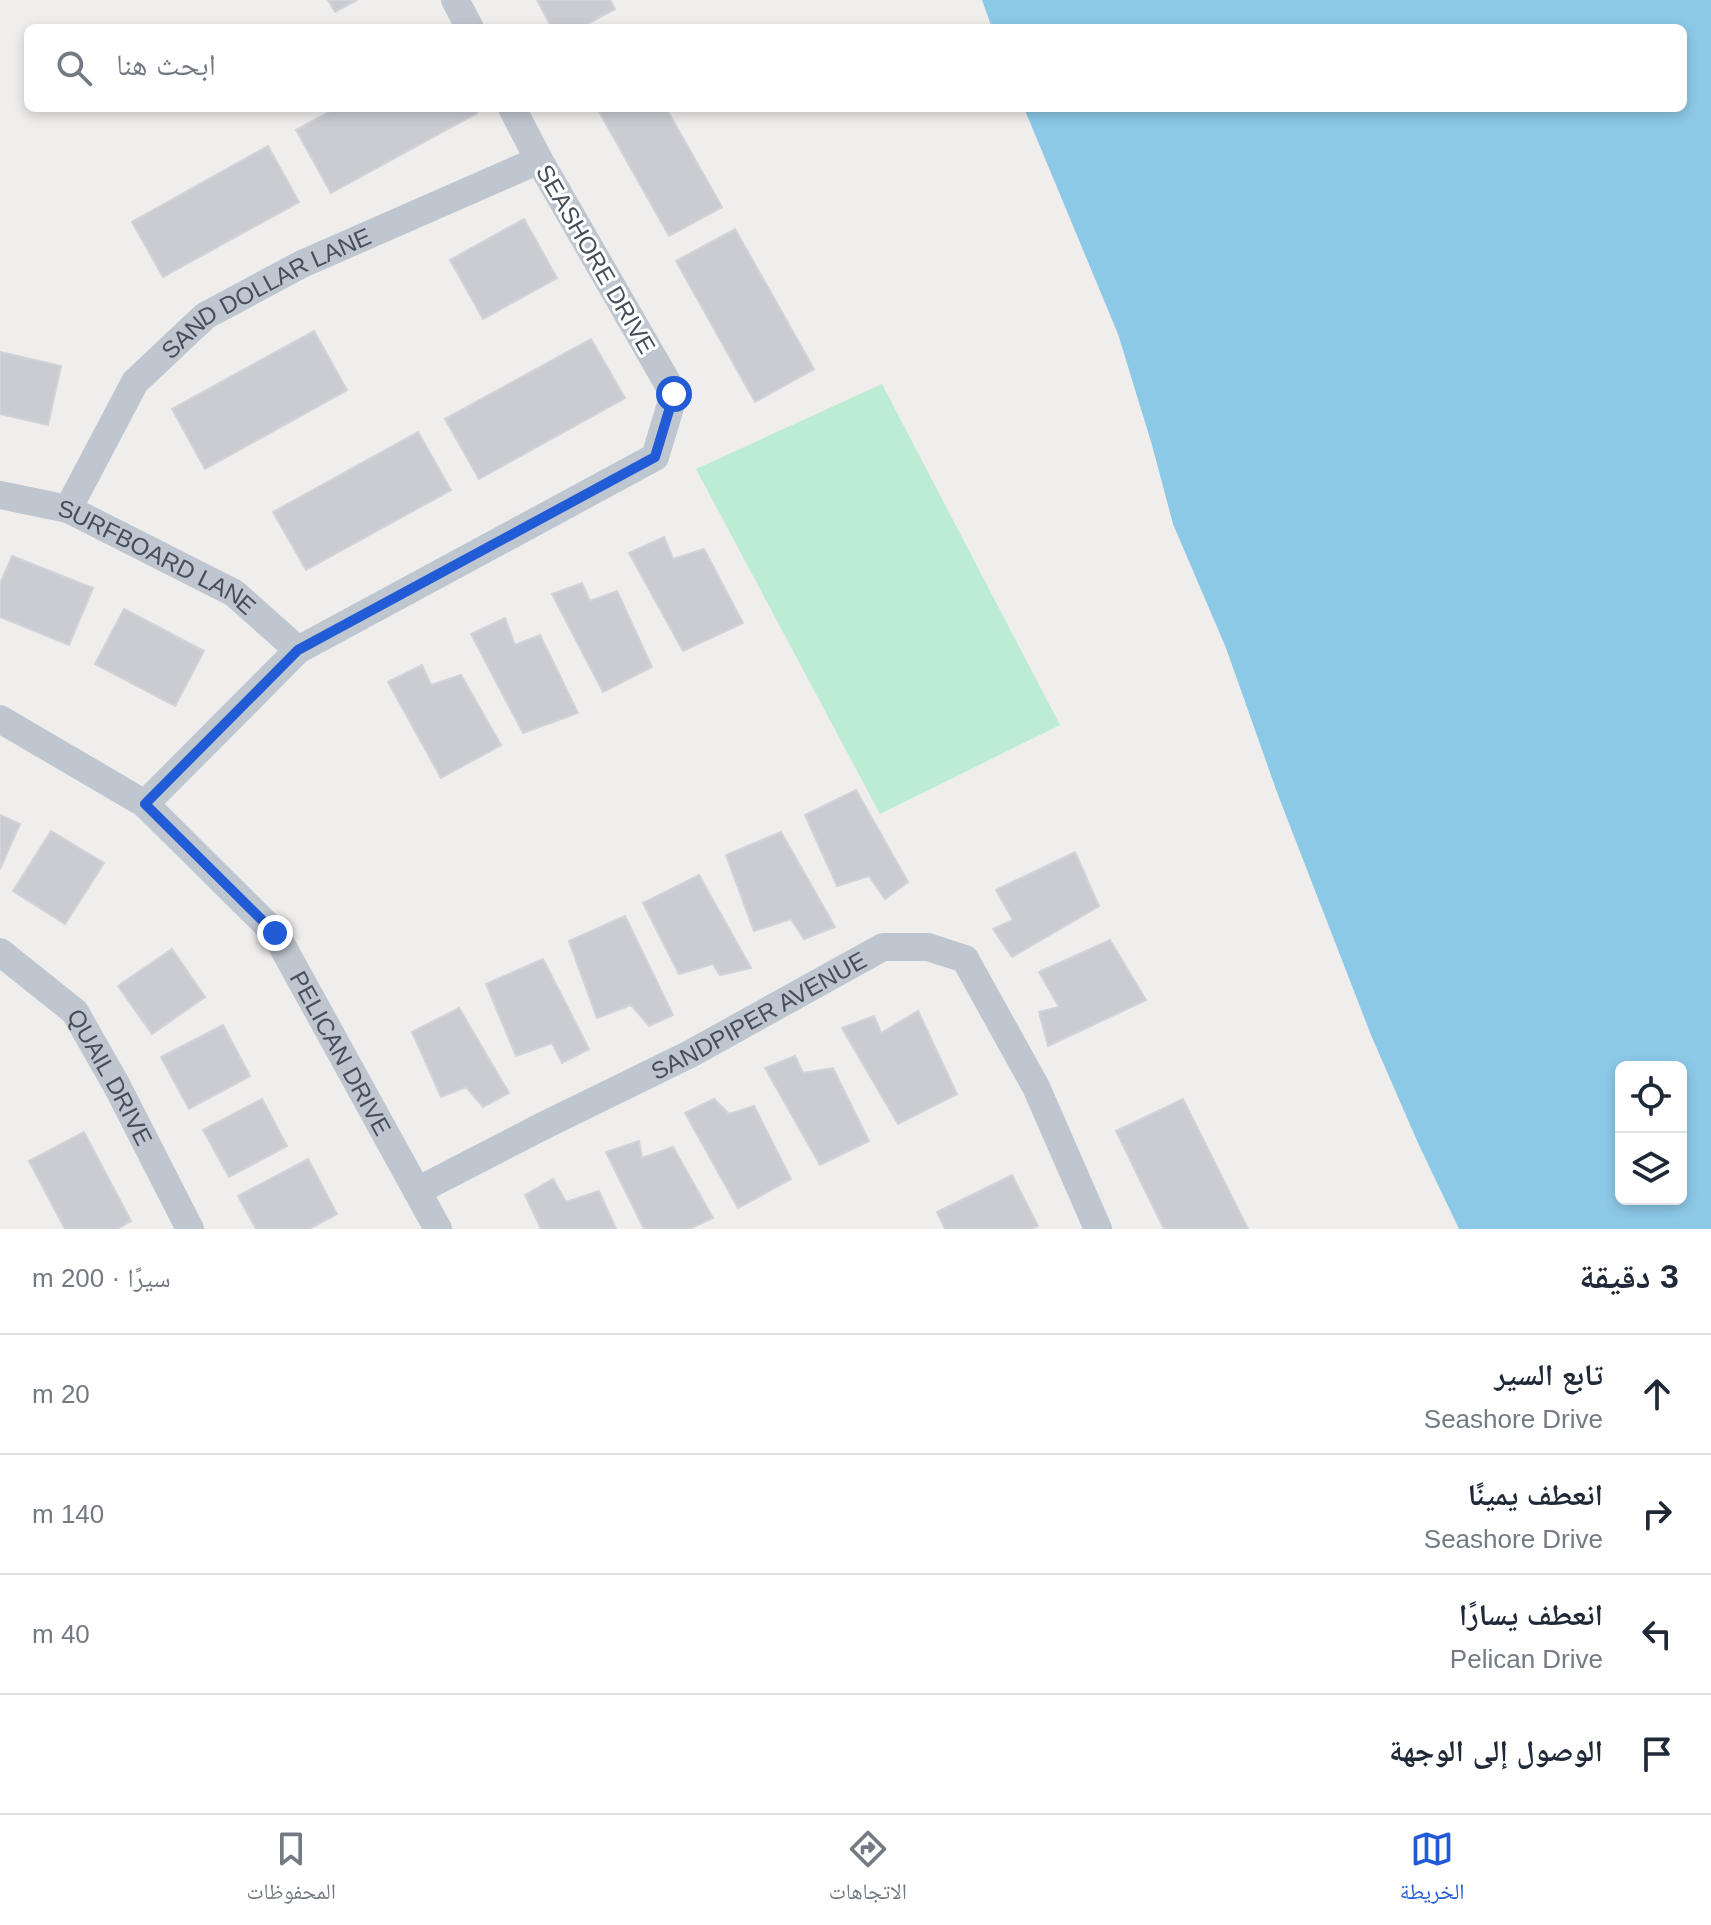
<!DOCTYPE html>
<html lang="ar">
<head>
<meta charset="utf-8">
<style>
	body { margin:0; font-family:Arial,"Noto Naskh Arabic",sans-serif; background:#f6f6f7; color:#1f2937; direction:rtl }
	.controls { position:absolute; right:24px; bottom:24px; display:grid; overflow:hidden; border-radius:12px; box-shadow:0 4px 12px #0003 }
	.controls button { width:72px; height:72px; display:grid; place-items:center; padding:0; border:0; border-bottom:2px solid #e0e1e3; background:#fff; color:#1f2937; font:40px sans-serif }
	.stop { position:absolute; width:24px; height:24px; margin:-18px; border:6px solid #215bd6; border-radius:50%; background:#fff }
	.stop.end { background:#215bd6; border-color:#fff; box-shadow:0 2px 8px #0008 }
	.list { margin:0; padding:0; list-style:none }
	h2 { display:flex; justify-content:space-between; align-items:center; height:104px; margin:0; padding:0 32px; font-size:34px }
	h2 small { font-size:26px; font-weight:400; color:#747a83 }
	.list li { display:grid; grid-template-columns:52px 1fr auto; gap:24px; align-items:center; box-sizing:border-box; height:120px; padding:0 32px; border-top:2px solid #e0e1e3 }
	.list b { display:block; font-size:30px; white-space:nowrap }
	.list p { margin:0; font-size:26px; white-space:nowrap; color:#747a83 }
	.list em { font-size:26px; font-style:normal; color:#747a83 }
	.icon { flex:none; width:44px; height:44px; fill:none; stroke:currentColor; stroke-width:2; stroke-linecap:round; stroke-linejoin:round }
	.map { position:relative; flex:none; width:1711px; height:1229px; overflow:hidden; direction:ltr }
	.search { position:absolute; background:#fff; box-shadow:0 4px 12px #0003; left:24px; right:24px; top:24px; height:88px; display:flex; align-items:center; gap:20px; box-sizing:border-box; padding:0 28px; border-radius:12px; color:#747a83; font-size:30px }
	.sheet { height:584px; background:#fff }
	nav { display:flex; justify-content:space-around; align-items:center; box-sizing:border-box; height:112px; border-top:2px solid #e0e1e3; background:#fff; font-size:22px; color:#747a83 }
	nav a { display:grid; justify-items:center; gap:4px }
	nav .on { color:#215bd6 }
	.map>svg:first-child { display:block }
	.green { fill:#bdecd5 }
	.water { fill:#8cc9e7; fill-rule:evenodd }
	.building { fill:#caccd2; stroke:#d1d3d9; stroke-width:2 }
	.lines { fill:none; stroke-linecap:round; stroke-linejoin:round }
	.street { stroke:#bec6cf; stroke-width:28 }
	.route { stroke:#215bd6; stroke-width:10 }
	.labels { text-anchor:middle; dominant-baseline:central; stroke-width:6; stroke-linejoin:round; paint-order:stroke }
	.street-label { font-size:24px; fill:#464e5a; stroke:#fff }
</style>
</head>
<body>
<div class="map">
<svg width="1711" height="1229" viewBox="0 0 1711 1229">
	<rect width="100%" height="100%" fill="#f0eded"/>
	<path class="green" d="M 882,384 L 1060,725 L 880,814 L 696,469 Z"/>
	<path class="water" d="M 982,0 L 1711,0 L 1711,1229 L 1459,1229 L 1418,1143 L 1371,1035 L 1278,795 L 1226,648 L 1173,524 L 1152,445 L 1118,334 L 1024,108 L 1683,108 L 1683,28 L 992,28 ZM 1621,1067 L 1681,1067 L 1681,1199 L 1621,1199 Z"/>
	<path class="building" d="M 328,0 L 357,0 L 335,12 Z
		M 537,0 L 610,0 L 615,9 L 580,28 L 552,28 Z
		M 336,108 L 474,108 L 477,113 L 331,193 L 296,130 Z
		M 597,108 L 666,108 L 722,207 L 669,236 Z
		M 268,146 L 299,202 L 163,277 L 132,222 Z
		M 524,219 L 557,278 L 483,319 L 450,260 Z
		M 735,229 L 814,369 L 755,402 L 676,261 Z
		M 314,331 L 347,390 L 205,469 L 172,409 Z
		M 591,339 L 625,398 L 479,479 L 445,419 Z
		M 0,352 L 61,366 L 48,425 L 0,414 Z
		M 418,432 L 451,490 L 306,570 L 273,512 Z
		M 664,537 L 673,559 L 704,549 L 743,623 L 683,651 L 629,553 Z
		M 12,556 L 93,588 L 69,645 L 0,617 L 0,584 Z
		M 582,583 L 590,601 L 617,591 L 652,667 L 603,692 L 552,594 Z
		M 124,609 L 204,651 L 175,706 L 95,664 Z
		M 505,618 L 515,645 L 540,635 L 578,713 L 523,733 L 471,634 Z
		M 422,665 L 431,685 L 461,675 L 501,745 L 441,778 L 388,682 Z
		M 856,790 L 908,882 L 885,899 L 869,876 L 837,886 L 805,815 Z
		M 0,815 L 20,824 L 0,869 Z
		M 51,831 L 104,863 L 65,924 L 13,891 Z
		M 781,832 L 835,927 L 804,939 L 791,919 L 754,931 L 726,855 Z
		M 1075,852 L 1099,906 L 1012,957 L 993,929 L 1013,920 L 996,890 Z
		M 699,875 L 751,968 L 720,975 L 713,964 L 679,974 L 643,903 Z
		M 625,916 L 673,1015 L 649,1026 L 631,1005 L 597,1018 L 569,941 Z
		M 1110,940 L 1146,1000 L 1048,1046 L 1039,1012 L 1059,1007 L 1039,972 Z
		M 172,949 L 205,997 L 152,1034 L 118,986 Z
		M 543,959 L 589,1049 L 562,1063 L 552,1043 L 516,1056 L 486,984 Z
		M 459,1008 L 509,1093 L 483,1107 L 466,1087 L 441,1097 L 412,1032 Z
		M 918,1011 L 957,1094 L 898,1124 L 842,1028 L 874,1016 L 881,1033 Z
		M 223,1025 L 250,1076 L 189,1109 L 161,1057 Z
		M 795,1056 L 803,1073 L 833,1068 L 869,1141 L 820,1165 L 765,1068 Z
		M 262,1099 L 287,1146 L 229,1177 L 203,1130 Z
		M 714,1099 L 729,1114 L 754,1106 L 791,1179 L 738,1208 L 685,1113 Z
		M 1183,1099 L 1248,1229 L 1164,1229 L 1116,1131 Z
		M 84,1132 L 131,1221 L 117,1229 L 65,1229 L 29,1161 Z
		M 639,1141 L 642,1158 L 673,1147 L 713,1218 L 689,1229 L 644,1229 L 606,1152 Z
		M 308,1159 L 337,1214 L 309,1229 L 256,1229 L 238,1196 Z
		M 1012,1175 L 1038,1226 L 1032,1229 L 945,1229 L 937,1212 Z
		M 553,1179 L 566,1202 L 599,1191 L 616,1229 L 541,1229 L 525,1195 Z"/>
	<g class="lines">
		<g class="street">
			<path d="M 455,0 L 470,28"/>
			<path id="s1" d="M 0,495 L 68,509 L 234,593 L 298,650"/>
			<path id="s2" d="M 68,509 L 135,382 L 205,316 L 302,264 L 539,160"/>
			<path id="s3" d="M 0,719 L 145,804 L 275,933 L 438,1229"/>
			<path d="M 145,804 L 298,650 L 655,457 L 674,394 L 539,160 L 512,108"/>
			<path id="s4" d="M 0,952 L 75,1012 L 117,1086 L 190,1229"/>
			<path id="s5" d="M 417,1191 L 545,1125 L 690,1054 L 883,947 L 928,947 L 965,959 L 1036,1087 L 1098,1229"/>
		</g>
	</g>
	<g class="lines">
		<path class="route" d="M 275,933 L 145,804 L 298,650 L 655,457 L 674,394"/>
	</g>
	<g class="labels">
		<g class="street-label">
			<text transform="translate(596 259) rotate(60)">SEASHORE DRIVE</text>
			<text stroke="none"><textPath href="#s2" startOffset="304">SAND DOLLAR LANE</textPath></text>
			<text stroke="none"><textPath href="#s1" startOffset="170">SURFBOARD LANE</textPath></text>
			<text stroke="none"><textPath href="#s5" startOffset="384">SANDPIPER AVENUE</textPath></text>
			<text stroke="none"><textPath href="#s3" startOffset="488">PELICAN DRIVE</textPath></text>
			<text stroke="none"><textPath href="#s4" startOffset="170">QUAIL DRIVE</textPath></text>
		</g>
	</g>
</svg>
<div class="controls">
<button><svg class="icon" aria-label="locate" viewBox="0 0 24 24"><circle cx="12" cy="12" r="6"/><path d="M12 2v4M12 18v4M2 12h4M18 12h4"/></svg></button>
<button><svg class="icon" aria-label="layers" viewBox="0 0 24 24"><path d="M12 4l9 5-9 5-9-5zM3 14l9 5 9-5"/></svg></button>
</div>
<div class="stop" style="left:674px;top:394px"></div>
<div class="stop end" style="left:275px;top:933px"></div>
<div class="search"><svg class="icon" aria-label="search" viewBox="0 0 24 24"><circle cx="10" cy="10" r="6"/><path d="M15 15l6 6"/></svg>ابحث هنا</div>
</div>
<section class="sheet">
<h2>3 دقيقة<small>سيرًا · 200 m</small></h2>
<ul class="list">
<li><svg class="icon" aria-label="ahead" viewBox="0 0 24 24"><path d="M12 20V5M6 11l6-6 6 6"/></svg><div><b>تابع السير</b><p>Seashore Drive</p></div><em>20 m</em></li>
<li><svg class="icon" aria-label="right" viewBox="0 0 24 24"><path d="M7 20v-9h11M14 6l5 5-5 5"/></svg><div><b>انعطف يمينًا</b><p>Seashore Drive</p></div><em>140 m</em></li>
<li><svg class="icon" aria-label="left" viewBox="0 0 24 24"><path d="M17 20v-9H6M10 6l-5 5 5 5"/></svg><div><b>انعطف يسارًا</b><p>Pelican Drive</p></div><em>40 m</em></li>
<li><svg class="icon" aria-label="arrive" viewBox="0 0 24 24"><path d="M6 21V4h12l-3 4 3 4H6"/></svg><div><b>الوصول إلى الوجهة</b></div></li>
</ul>
</section>
<nav>
<a class="on"><svg class="icon" aria-label="map" viewBox="0 0 24 24"><path d="M3 6l6-2 6 2 6-2v14l-6 2-6-2-6 2zM9 4v14M15 6v14"/></svg>الخريطة</a>
<a><svg class="icon" aria-label="directions" viewBox="0 0 24 24"><path d="M12 3l9 9-9 9-9-9zM9 14v-3h6M13 9l2 2-2 2"/></svg>الاتجاهات</a>
<a><svg class="icon" aria-label="saved" viewBox="0 0 24 24"><path d="M7 4h10v16l-5-4-5 4z"/></svg>المحفوظات</a>
</nav>
</body>
</html>
